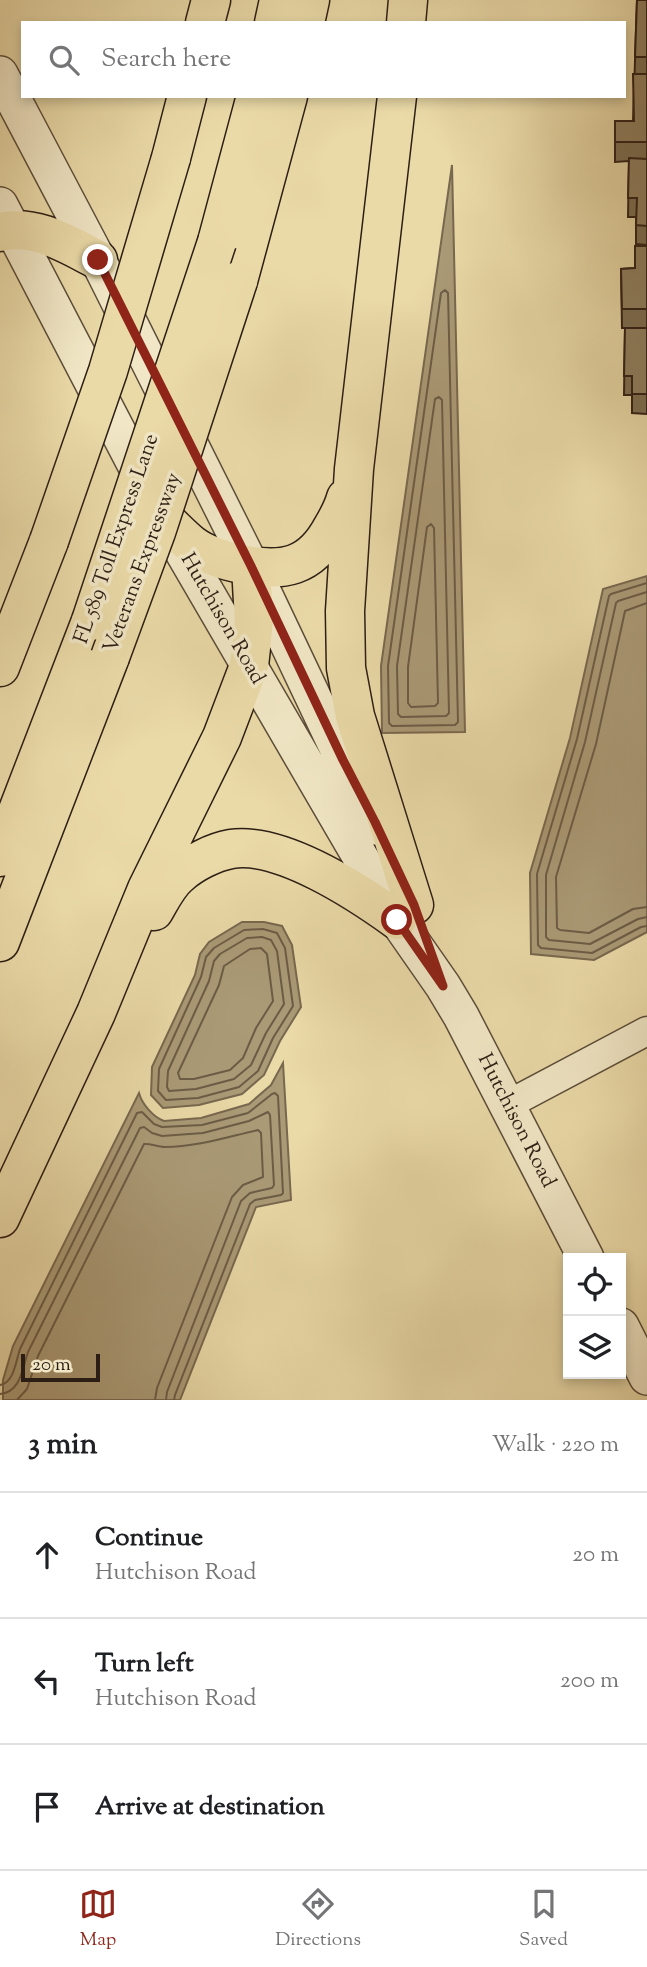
<!DOCTYPE html>
<html lang="en">
<head>
<meta charset="utf-8">
<style>
	body { margin:0; font-family:"Sorts Mill Goudy",serif; background:#f6f6f6; color:#202124 }
	.controls { position:absolute; right:21px; bottom:21px; display:grid; overflow:hidden; border-radius:0px; box-shadow:0 4px 10px #0003 }
	.controls button { width:63px; height:63px; display:grid; place-items:center; padding:0; border:0; border-bottom:2px solid #e0e0e0; background:#fff; color:#202124; font:35px sans-serif }
	.scale { position:absolute; left:21px; bottom:18px; width:79px; box-sizing:border-box; padding-left:7px; border:4px solid #2d1e15; border-top:0; font-size:19px; line-height:24px; white-space:nowrap; color:#2d1e15; -webkit-text-stroke:5px #f1e7c6; paint-order:stroke }
	.stop { position:absolute; width:21px; height:21px; margin:-16px; border:5px solid #8f2418; border-radius:50%; background:#fff }
	.stop.end { background:#8f2418; border-color:#fff; box-shadow:0 2px 7px #0008 }
	.list { margin:0; padding:0; list-style:none }
	h2 { display:flex; justify-content:space-between; align-items:center; height:91px; margin:0; padding:0 28px; font-size:30px }
	h2 small { font-size:23px; font-weight:400; color:#757577 }
	.list li { display:grid; grid-template-columns:46px 1fr auto; gap:21px; align-items:center; box-sizing:border-box; height:126px; padding:0 28px; border-top:2px solid #e0e0e0 }
	.list b { display:block; font-size:26px; white-space:nowrap }
	.list p { margin:0; font-size:23px; white-space:nowrap; color:#757577 }
	.list em { font-size:23px; font-style:normal; color:#757577 }
	.icon { flex:none; width:38px; height:38px; fill:none; stroke:currentColor; stroke-width:2; stroke-linecap:round; stroke-linejoin:round }
	.map { position:relative; flex:none; width:647px; height:1400px; overflow:hidden }
	.search { position:absolute; background:#fff; box-shadow:0 4px 10px #0003; left:21px; right:21px; top:21px; height:77px; display:flex; align-items:center; gap:18px; box-sizing:border-box; padding:0 24px; border-radius:0px; color:#757577; font-size:26px }
	.sheet { height:469px; background:#fff }
	nav { display:flex; justify-content:space-around; align-items:center; box-sizing:border-box; height:98px; border-top:2px solid #e0e0e0; background:#fff; font-size:19px; color:#757577 }
	nav a { display:grid; justify-items:center; gap:4px }
	nav .on { color:#8f2418 }
	.map>svg:first-child { display:block }
	.water { fill:#aa9a76; stroke:#78684f; stroke-width:2 }
	.lines { fill:none; stroke-linecap:round; stroke-linejoin:round }
	.shore { stroke:#6c5c46; stroke-width:2 }
	.minor-casing { stroke:#5c4d3a; stroke-width:31 }
	.tertiary-casing { stroke:#5c4d3a; stroke-width:38 }
	.motorway-casing { stroke:#2d1e15; stroke-width:41 }
	.minor { stroke:#f1e7c6; stroke-width:28 }
	.tertiary { stroke:#f1e7c6; stroke-width:35 }
	.motorway { stroke:#eadaa8; stroke-width:38 }
	.motorway-bridge-casing { stroke:#2d1e15; stroke-width:41; stroke-linecap:butt }
	.motorway-bridge { stroke:#eadaa8; stroke-width:38 }
	.wall { fill:#7b6e53; stroke:#2d1e15; stroke-width:2 }
	.building { fill:#8f8061; stroke:#2d1e15; stroke-width:2 }
	.route { stroke:#8f2418; stroke-width:9 }
	.labels { text-anchor:middle; dominant-baseline:central; stroke-width:7; stroke-linejoin:round; paint-order:stroke }
	.street-label { font-size:21px; fill:#2d1e15; stroke:#f1e7c6 }
</style>
</head>
<body>
<div class="map">
<svg width="647" height="1400" viewBox="0 0 647 1400">
	<rect width="100%" height="100%" fill="#eadaa8"/>
	<filter id="stains"><feTurbulence type="fractalNoise" baseFrequency=".00286" numOctaves="4"/><feColorMatrix values="0 0 0 0 .2 0 0 0 0 .09 0 0 0 0 .02 0 0 0 .5 -.17"/></filter>
	<radialGradient id="worn" r=".72"><stop offset=".6" stop-color="#630" stop-opacity="0"/><stop offset="1" stop-color="#630" stop-opacity=".3"/></radialGradient>
	<path class="water" d="M 452,165 L 465,732 L 382,733 L 381,666 Z
		M 647,576 L 647,932 L 594,960 L 531,954 L 530,873 L 570,738 L 603,589 Z
		M 242,922 L 264,922 L 282,926 L 292,945 L 301,1007 L 280,1041 L 264,1075 L 242,1094 L 199,1105 L 163,1108 L 151,1095 L 152,1067 L 195,975 L 200,954 L 209,942 Z
		M 283,1063 L 291,1200 L 256,1207 L 180,1400 L 3,1400 L 3,1380 L 13,1346 L 139,1093 C 142,1104 153,1117 164,1121 L 201,1118 L 249,1104 L 271,1085 Z"/>
	<g class="lines">
		<path class="shore" d="M 445,290 L 448,293 L 458,722 L 455,725 L 392,726 L 389,723 L 388,666 L 441,293 Z
			M 439,397 L 442,400 L 449,713 L 446,716 L 401,717 L 398,714 L 397,666 L 435,399 Z
			M 431,524 L 434,528 L 438,703 L 435,706 L 411,707 L 408,703 L 408,667 L 427,527 Z
			M 647,583 L 611,594 L 609,596 L 577,739 L 537,874 L 538,945 L 541,948 L 592,953 L 641,927 L 647,926
			M 647,592 L 618,601 L 616,603 L 585,742 L 546,875 L 546,937 L 549,940 L 590,944 L 638,919 L 647,917
			M 647,603 L 625,611 L 596,744 L 556,877 L 557,928 L 560,930 L 589,933 L 633,909 L 647,907
			M 244,930 L 263,929 L 277,933 L 285,948 L 293,1006 L 273,1038 L 258,1071 L 239,1087 L 198,1098 L 166,1100 L 158,1091 L 159,1069 L 201,977 L 206,957 L 214,948 Z
			M 262,937 L 271,940 L 277,951 L 284,1004 L 266,1033 L 251,1065 L 234,1079 L 196,1089 L 169,1091 L 167,1087 L 168,1071 L 209,981 L 214,961 L 220,954 L 247,938 Z
			M 261,948 L 267,954 L 273,1001 L 256,1028 L 243,1058 L 230,1070 L 194,1079 L 180,1079 L 178,1073 L 219,985 L 224,966 L 250,949 Z
			M 0,1385 C 14,1383 16,1361 20,1349 L 137,1113 L 142,1112 L 154,1124 L 162,1127 L 202,1125 L 248,1113 L 272,1094 L 275,1093 L 278,1096 L 283,1193 L 281,1195 L 255,1200 L 250,1204 L 175,1395 L 174,1400
			M 0,1394 C 21,1392 22,1369 28,1352 L 140,1128 L 144,1127 L 152,1133 L 162,1136 L 203,1133 L 249,1121 L 268,1112 L 270,1115 L 274,1185 L 272,1188 L 250,1193 L 241,1201 L 167,1392 L 166,1400
			M 17,1400 L 27,1389 L 38,1356 L 144,1144 C 150,1143 157,1147 165,1147 C 197,1147 227,1137 258,1130 L 261,1133 L 263,1177 L 243,1185 L 232,1197 L 157,1388 L 155,1400"/>
		<g class="minor-casing">
			<path id="minor" d="M 507,1105 L 647,1031"/>
		</g>
		<g class="tertiary-casing">
			<path id="tertiary" d="M 0,74 L 98,260 L 251,566 L 343,760 L 377,827
				M 0,205 L 163,518 L 397,920 L 443,986 L 461,1016 L 586,1258
				M 621,1326 L 647,1377"/>
		</g>
		<g class="motorway-casing">
			<path id="motorway" d="M 205,23 L 211,0
				M 274,23 L 279,0
				M 305,23 L 310,0
				M 406,23 L 408,0
				M 397,96 L 354,469 L 345,611 L 346,668 L 355,716 L 414,905
				M 171,158 L 187,96
				M 0,232 C 36,224 67,244 98,260
				M 217,242 L 256,96
				M 238,281 L 288,96
				M 163,518 C 172,526 181,536 191,544 C 205,555 223,560 241,564 C 283,573 311,567 332,528 C 338,518 343,509 346,498
				M 0,667 L 49,541
				M 0,857 L 91,621
				M 154,911 C 161,899 168,884 179,875 C 192,863 214,852 231,849 C 281,841 358,892 397,920
				M 0,942 L 110,657
				M 0,1218 L 96,1013 L 147,889 L 222,737 L 249,666 L 254,620 L 251,566"/>
		</g>
		<use href="#minor" class="minor"/>
		<use href="#tertiary" class="tertiary"/>
		<use href="#motorway" class="motorway"/>
		<g class="motorway-bridge-casing">
			<path id="motorway-bridge" d="M 49,541 L 108,371 L 171,158
				M 91,621 L 217,242
				M 110,657 L 156,532 L 238,281"/>
		</g>
		<use href="#motorway-bridge" class="motorway-bridge"/>
	</g>
	<path class="wall" d="M 637,0 L 647,0 L 647,245 L 636,244 L 636,217 L 628,217 L 629,161 L 615,162 L 615,121 L 633,121 Z
		M 647,246 L 647,414 L 632,413 L 632,395 L 624,395 L 625,328 L 622,328 L 621,269 L 635,268 Z"/>
	<path class="building" d="M 637,0 L 647,0 L 647,57 L 635,57 Z
		M 633,74 L 647,74 L 647,142 L 615,142 L 615,121 L 634,121 Z
		M 629,158 L 647,159 L 647,226 L 636,225 L 637,198 L 628,198 Z
		M 635,246 L 647,246 L 647,309 L 622,309 L 621,269 L 635,268 Z
		M 625,328 L 647,328 L 647,394 L 632,394 L 632,376 L 624,376 Z"/>
	<g class="lines">
		<path class="route" d="M 98,260 L 251,566 L 343,760 L 375,822 L 414,905 L 443,986 L 397,920"/>
	</g>
	<g class="labels">
		<g class="street-label">
			<text transform="translate(117 539) rotate(-71)">FL 589 Toll Express Lane</text>
			<text transform="translate(143 563) rotate(-70)">Veterans Expressway</text>
			<text transform="translate(222 619) rotate(60)">Hutchison Road</text>
			<text transform="translate(516 1121) rotate(63)">Hutchison Road</text>
		</g>
	</g>
	<rect width="100%" height="100%" filter="url(#stains)"/>
	<rect width="100%" height="100%" fill="url(#worn)"/>
</svg>
<div class="controls">
<button><svg class="icon" aria-label="locate" viewBox="0 0 24 24"><circle cx="12" cy="12" r="6"/><path d="M12 2v4M12 18v4M2 12h4M18 12h4"/></svg></button>
<button><svg class="icon" aria-label="layers" viewBox="0 0 24 24"><path d="M12 4l9 5-9 5-9-5zM3 14l9 5 9-5"/></svg></button>
</div>
<div class="scale">20 m</div>
<div class="stop" style="left:397px;top:920px"></div>
<div class="stop end" style="left:98px;top:260px"></div>
<div class="search"><svg class="icon" aria-label="search" viewBox="0 0 24 24"><circle cx="10" cy="10" r="6"/><path d="M15 15l6 6"/></svg>Search here</div>
</div>
<section class="sheet">
<h2>3 min<small>Walk · 220 m</small></h2>
<ul class="list">
<li><svg class="icon" aria-label="ahead" viewBox="0 0 24 24"><path d="M12 20V5M6 11l6-6 6 6"/></svg><div><b>Continue</b><p>Hutchison Road</p></div><em>20 m</em></li>
<li><svg class="icon" aria-label="left" viewBox="0 0 24 24"><path d="M17 20v-9H6M10 6l-5 5 5 5"/></svg><div><b>Turn left</b><p>Hutchison Road</p></div><em>200 m</em></li>
<li><svg class="icon" aria-label="arrive" viewBox="0 0 24 24"><path d="M6 21V4h12l-3 4 3 4H6"/></svg><div><b>Arrive at destination</b></div></li>
</ul>
</section>
<nav>
<a class="on"><svg class="icon" aria-label="map" viewBox="0 0 24 24"><path d="M3 6l6-2 6 2 6-2v14l-6 2-6-2-6 2zM9 4v14M15 6v14"/></svg>Map</a>
<a><svg class="icon" aria-label="directions" viewBox="0 0 24 24"><path d="M12 3l9 9-9 9-9-9zM9 14v-3h6M13 9l2 2-2 2"/></svg>Directions</a>
<a><svg class="icon" aria-label="saved" viewBox="0 0 24 24"><path d="M7 4h10v16l-5-4-5 4z"/></svg>Saved</a>
</nav>
</body>
</html>
